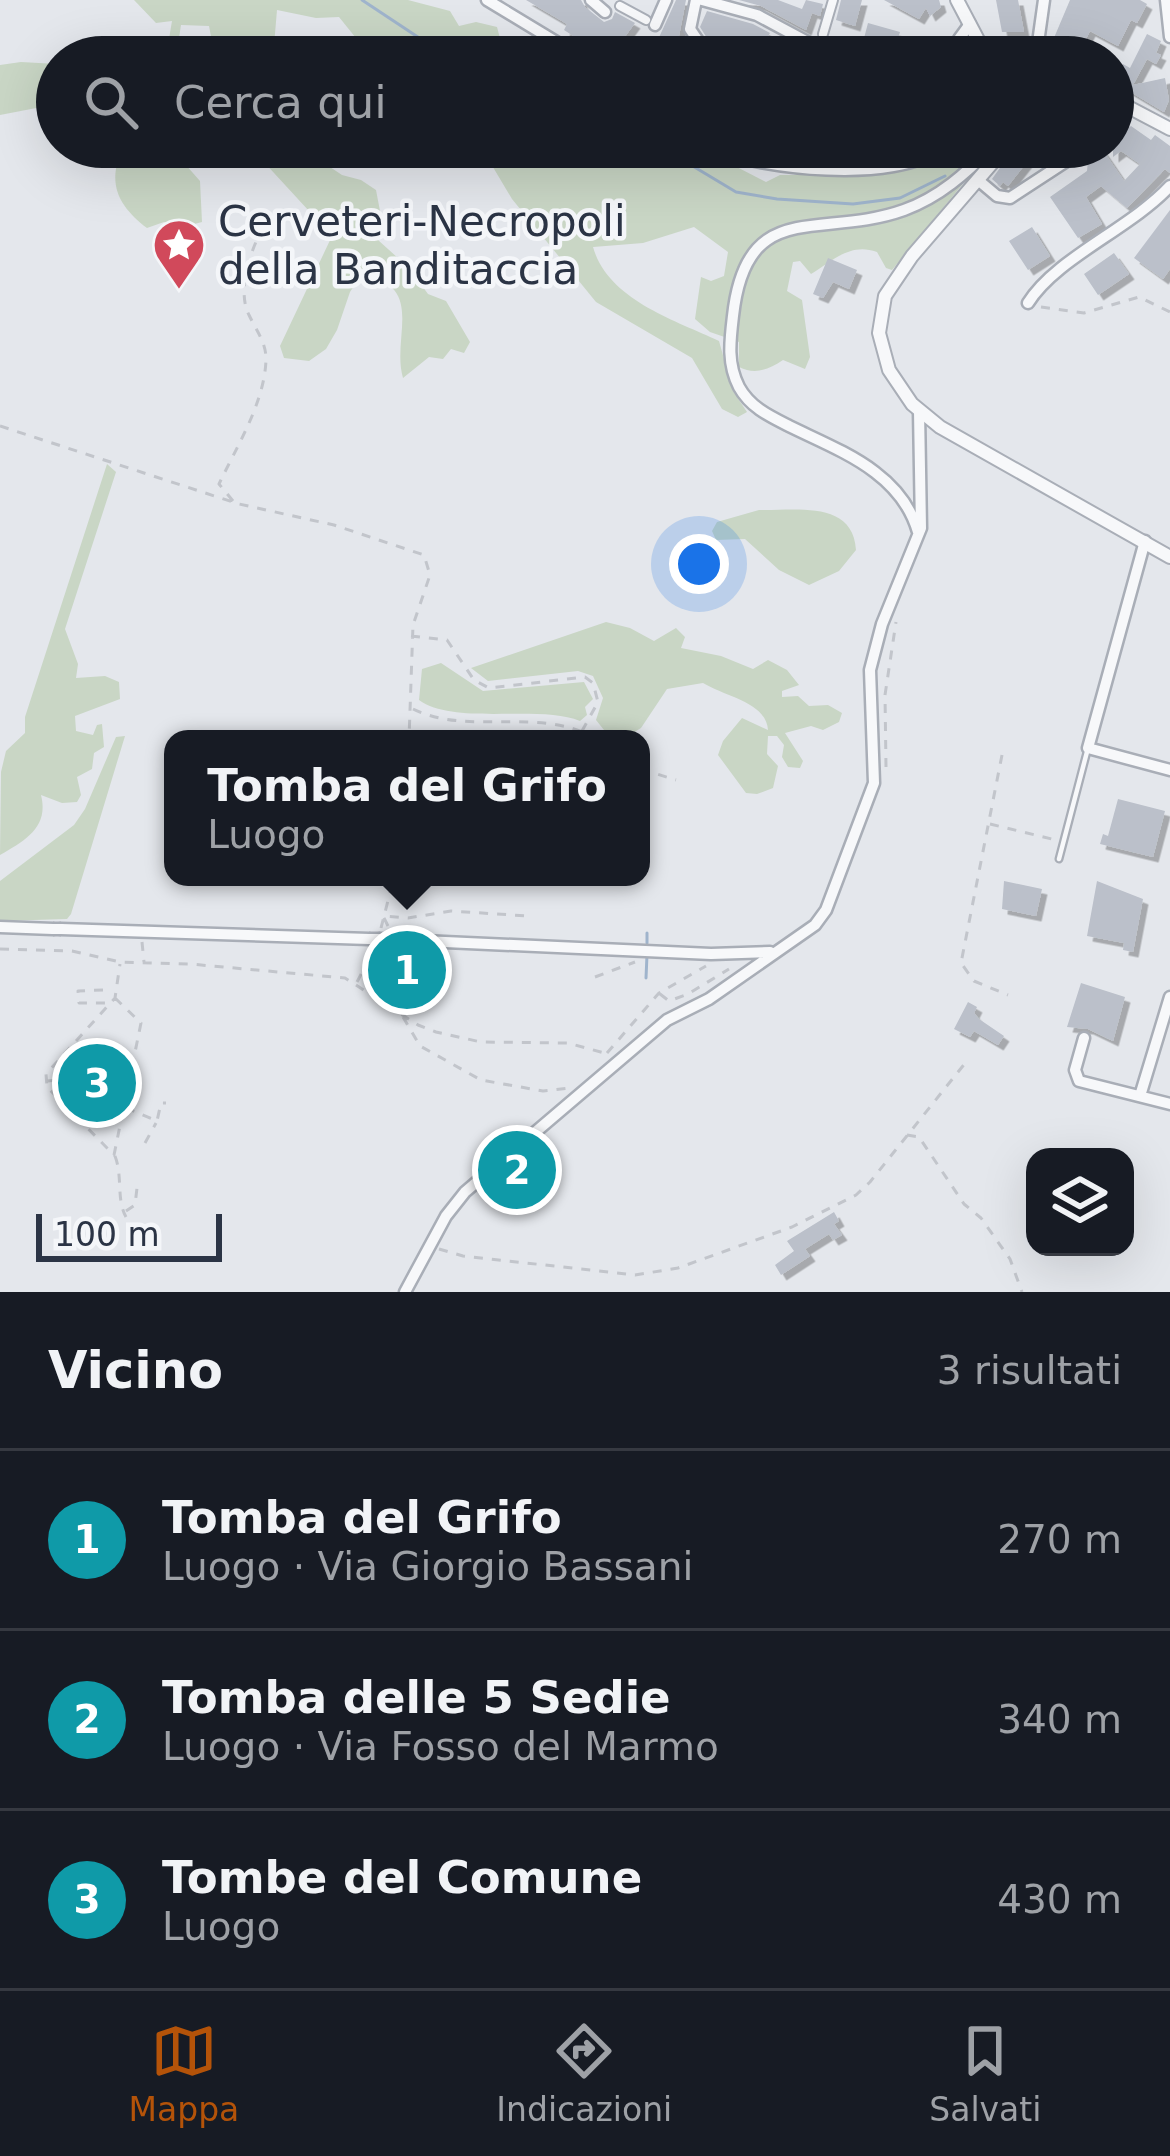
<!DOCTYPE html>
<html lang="it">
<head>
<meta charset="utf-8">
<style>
	body { margin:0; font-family:"DejaVu Sans",sans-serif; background:#20242c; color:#f1f3f6 }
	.controls { position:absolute; right:36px; bottom:36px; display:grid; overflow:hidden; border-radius:24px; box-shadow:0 12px 48px #0002 }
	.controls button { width:108px; height:108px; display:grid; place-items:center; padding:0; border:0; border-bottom:3px solid #363941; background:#171b24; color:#f1f3f6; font:60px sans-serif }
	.scale { position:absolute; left:36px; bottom:30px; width:186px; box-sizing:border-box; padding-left:12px; border:6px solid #2b3445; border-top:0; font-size:33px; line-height:42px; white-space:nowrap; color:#2b3445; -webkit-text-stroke:9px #f4f6f9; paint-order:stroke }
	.you { position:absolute; left:699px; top:564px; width:42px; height:42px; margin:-30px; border:9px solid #fff; border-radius:50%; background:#1a73e8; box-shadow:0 0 0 18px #1a73e833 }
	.badge { display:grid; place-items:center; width:78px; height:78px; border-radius:50%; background:#b45309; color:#fff; font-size:39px; font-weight:700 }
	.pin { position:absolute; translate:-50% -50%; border:6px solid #fff; box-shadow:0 3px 12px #0006 }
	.popup { position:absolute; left:164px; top:730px; width:486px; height:156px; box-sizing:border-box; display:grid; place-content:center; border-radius:24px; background:#171b24; filter:drop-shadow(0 3px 9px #0005); font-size:39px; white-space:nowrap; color:#9ea1a6 }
	.popup b { font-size:45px; color:#f1f3f6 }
	.popup::after { content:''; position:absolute; left:50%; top:100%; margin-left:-24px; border:24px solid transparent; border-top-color:#171b24 }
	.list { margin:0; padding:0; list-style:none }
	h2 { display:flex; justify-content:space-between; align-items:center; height:156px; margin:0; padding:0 48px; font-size:51px }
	h2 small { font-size:39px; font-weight:400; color:#9ea1a6 }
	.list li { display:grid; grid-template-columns:78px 1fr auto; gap:36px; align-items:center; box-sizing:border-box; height:180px; padding:0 48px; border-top:3px solid #363941 }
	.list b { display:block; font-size:45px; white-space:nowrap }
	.list p { margin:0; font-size:39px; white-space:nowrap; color:#9ea1a6 }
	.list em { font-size:39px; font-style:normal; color:#9ea1a6 }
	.icon { flex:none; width:66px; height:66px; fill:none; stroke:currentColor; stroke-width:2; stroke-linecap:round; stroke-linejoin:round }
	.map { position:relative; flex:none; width:1170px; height:1292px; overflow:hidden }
	.search { position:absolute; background:#171b24; box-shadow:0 12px 48px #0002; left:36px; right:36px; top:36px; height:132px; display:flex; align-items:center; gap:30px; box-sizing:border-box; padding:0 42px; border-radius:66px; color:#9ea1a6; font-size:45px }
	.sheet { height:696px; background:#171b24 }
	nav { display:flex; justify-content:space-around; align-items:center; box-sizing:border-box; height:168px; border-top:3px solid #363941; background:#171b24; font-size:33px; color:#9ea1a6 }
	nav a { display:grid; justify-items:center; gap:6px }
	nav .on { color:#b45309 }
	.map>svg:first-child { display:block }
	.green { fill:#c9d6c5 }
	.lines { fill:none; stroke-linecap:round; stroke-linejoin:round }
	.stream { stroke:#9fb4cc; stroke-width:3 }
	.building { fill:#bbc0ca; filter:url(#shadow) }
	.service-casing { stroke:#a9aeb7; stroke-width:9 }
	.pedestrian-casing { stroke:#a9aeb7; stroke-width:12 }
	.minor-casing { stroke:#a9aeb7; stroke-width:15 }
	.tertiary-casing { stroke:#a9aeb7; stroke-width:16 }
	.path { stroke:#c2c5cb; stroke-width:3; stroke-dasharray:9 9; stroke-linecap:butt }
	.service { stroke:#f7f8fa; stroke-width:4.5 }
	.pedestrian { stroke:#f7f8fa; stroke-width:8 }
	.minor { stroke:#f7f8fa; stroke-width:10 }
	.tertiary { stroke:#f7f8fa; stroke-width:12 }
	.minor-bridge-casing { stroke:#a9aeb7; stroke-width:15; stroke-linecap:butt }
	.minor-bridge { stroke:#f7f8fa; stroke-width:10 }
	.labels { text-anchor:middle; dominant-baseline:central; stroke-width:9; stroke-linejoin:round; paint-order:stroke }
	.poi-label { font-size:42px; fill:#2b3445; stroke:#f4f6f9; text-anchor:start }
</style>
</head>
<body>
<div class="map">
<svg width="1170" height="1292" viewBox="0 0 1170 1292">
	<defs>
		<filter id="shadow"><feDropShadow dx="5.5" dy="5.5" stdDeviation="0" flood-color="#0004"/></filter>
	</defs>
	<rect width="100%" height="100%" fill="#e4e7ec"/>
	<path class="green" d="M 134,0 L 408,0 L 450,11 L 459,26 L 476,22 L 497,27 L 501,42 L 495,57 L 380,57 L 368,53 L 339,17 L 316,18 L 277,10 L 273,57 L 215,57 L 209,26 L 181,25 L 177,51 L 182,57 L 166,57 L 172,21 L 156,23 Z
		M 21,62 L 57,64 L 57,104 L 0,115 L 0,65 Z
		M 146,147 L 170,147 L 200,181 L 202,222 L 179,228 L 164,222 L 147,228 C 125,211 110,192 117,164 L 136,157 Z
		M 250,147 L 300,147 L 342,175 L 361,180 L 376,190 L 380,211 L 378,240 L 409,268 L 428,294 L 446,301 L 470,342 L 464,353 L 451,349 L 443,359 L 429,357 L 403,378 C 391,337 427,285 361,275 L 350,292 L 337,330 L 326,349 L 309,361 L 284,358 L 280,346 L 332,236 Z
		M 481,147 L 698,147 L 766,182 L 780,175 L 853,175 L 900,167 L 939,147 L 987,147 L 985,157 L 892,270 L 886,268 L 877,252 C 850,242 833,261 811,274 L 800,261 L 793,262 L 787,291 L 802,300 L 810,357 L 805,369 L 783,360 C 768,370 755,375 739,367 L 739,342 L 710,332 L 695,319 L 701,277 L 711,281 L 724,276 L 728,252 L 694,227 L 643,243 L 593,247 C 608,300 675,320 719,341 L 733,391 L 747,412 L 738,417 L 722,409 L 692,358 L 596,302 L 512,199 Z
		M 107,464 L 116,472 L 65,629 L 78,664 L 76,678 L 105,676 L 119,682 L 120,699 L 75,716 L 76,731 L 93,735 L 97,725 L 102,724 L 104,747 L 94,753 L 92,769 L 77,777 L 81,795 L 77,802 L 62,803 L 41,795 C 49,827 26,840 0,855 L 1,772 L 6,751 L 25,733 L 25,717 Z
		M 759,510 C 796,511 853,500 856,550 L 839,571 L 809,585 L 779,570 L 745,539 L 716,540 L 712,531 L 717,522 Z
		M 606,622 L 630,628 L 654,641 L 676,628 L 685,637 L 681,648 L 721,656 L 753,669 L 768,660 L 787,670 L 799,685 L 782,691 L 782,697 L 798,696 L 809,706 L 828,705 L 842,713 L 839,722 L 823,730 L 811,726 L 785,733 L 803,761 L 800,768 L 788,767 L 782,757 L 784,745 L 777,736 L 768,736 L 767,754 L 778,766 L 773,788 L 757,794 L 746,793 L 718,755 L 723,741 L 742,718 L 768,730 C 766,702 726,697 703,683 L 667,689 L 641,728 L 623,739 L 604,730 L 596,720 L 603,698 L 593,676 L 578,671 L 488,681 L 471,668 Z
		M 441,663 L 483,691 L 584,682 L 593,699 L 585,707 L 587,715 L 580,721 C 539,704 455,726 419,700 L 422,669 Z
		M 125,736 L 71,914 L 67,919 L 0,921 L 0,881 L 74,825 L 85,809 L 116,737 Z"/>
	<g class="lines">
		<path class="stream" d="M 362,0 L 448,57
			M 661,147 L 736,192 L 777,199 L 853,204 L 900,198 L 945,176
			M 647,943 L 647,933
			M 646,978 L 647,955"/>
	</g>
	<path class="building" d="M 526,0 L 581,0 L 585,7 L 604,22 L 612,19 L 615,12 L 635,23 L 618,46 L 633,57 L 607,57 L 583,37 L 581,41 L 564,30 L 567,24 Z
		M 676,0 L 686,0 L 678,41 L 673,47 L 666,44 L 665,47 L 656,44 Z
		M 739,0 L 778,0 L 802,9 L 806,0 L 823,4 L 820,16 L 812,13 L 806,30 L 761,6 Z
		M 841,0 L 862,0 L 855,26 L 836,20 Z
		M 884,0 L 939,0 L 941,7 L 930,16 L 926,8 L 919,19 Z
		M 996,0 L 1018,0 L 1024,32 L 1002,32 Z
		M 1070,0 L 1140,0 L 1147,4 L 1137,23 L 1131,20 L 1118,46 L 1090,31 L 1077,57 L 1058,57 L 1048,52 Z
		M 707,11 L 753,24 L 770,33 L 764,43 L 793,57 L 719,57 L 700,27 Z
		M 868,23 L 900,32 L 894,51 L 863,42 Z
		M 1147,34 L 1161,41 L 1156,53 L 1161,55 L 1156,64 L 1147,59 L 1133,85 L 1165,78 L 1169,100 L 1164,112 L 1114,82 L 1123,64 L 1130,68 Z
		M 1131,126 L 1151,140 L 1155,135 L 1170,146 L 1170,173 L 1165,169 L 1127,208 L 1101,186 L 1086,197 L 1102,224 L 1078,238 L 1050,197 L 1087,171 L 1088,160 L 1102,149 L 1124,181 L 1140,164 L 1121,151 L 1113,157 L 1113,140 Z
		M 764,147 L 826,147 L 826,156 L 782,155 L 761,152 Z
		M 1015,147 L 1030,158 L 1008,186 L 1003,182 L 1000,186 L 992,179 Z
		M 1170,210 L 1170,269 L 1163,279 L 1134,258 Z
		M 1032,227 L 1050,256 L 1028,270 L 1009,241 Z
		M 1114,253 L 1129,274 L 1098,295 L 1084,274 Z
		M 828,258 L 857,270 L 849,289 L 833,282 L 823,298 L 813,294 Z
		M 1118,799 L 1165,811 L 1153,857 L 1100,844 L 1103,834 L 1108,836 Z
		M 1004,881 L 1042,889 L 1036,916 L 1002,909 Z
		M 1097,881 L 1143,899 L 1133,952 L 1123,950 L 1124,943 L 1087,936 Z
		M 1081,983 L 1125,997 L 1113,1041 L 1088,1029 L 1067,1027 Z
		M 968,1002 L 977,1007 L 974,1013 L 979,1019 L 1004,1036 L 998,1045 L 974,1031 L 970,1037 L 954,1029 Z
		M 834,1212 L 839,1221 L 834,1224 L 842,1235 L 833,1240 L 829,1234 L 805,1249 L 810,1256 L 781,1275 L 775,1265 L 794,1251 L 787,1241 Z"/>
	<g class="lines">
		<g class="service-casing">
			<path id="service" d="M 1059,859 L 1088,748"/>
		</g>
		<g class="pedestrian-casing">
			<path id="pedestrian" d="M 620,6 L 646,20
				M 823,34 L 833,0
				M 646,56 L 647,57"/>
		</g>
		<g class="minor-casing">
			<path id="minor" d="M 487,0 L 581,57
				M 591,0 L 605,12
				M 696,0 L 690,29 L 709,57
				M 702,0 L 757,15 L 813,45
				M 1166,0 L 1170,37
				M 655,25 L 666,0
				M 962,57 L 959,39 L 970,24
				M 1036,57 L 1044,0
				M 707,147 C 756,169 899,185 940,147
				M 978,180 L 997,196 L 1010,198 L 1088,147
				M 1028,303 C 1056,258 1130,229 1170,186
				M 918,532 C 901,472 840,451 789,426 C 769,416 750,407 739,387 C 727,364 730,341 733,316 C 746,196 820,240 904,210 C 940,197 966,173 992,147
				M 1145,541 L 1088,748 L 1170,770
				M 0,927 L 53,929
				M 61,929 L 369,939
				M 380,939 L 711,954 L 770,952
				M 1084,1038 L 1075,1070 L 1079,1081 L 1170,1104
				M 1140,1096 L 1170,997
				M 405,1292 L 446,1216 L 465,1192 L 667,1020 L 709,999 L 815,925 L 826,910 L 874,783 L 870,670 L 882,624 L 921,528 L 919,411"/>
		</g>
		<g class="tertiary-casing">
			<path id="tertiary" d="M 957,0 L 987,57
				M 1113,99 L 1170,129
				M 997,147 L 993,162 L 912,256 L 885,296 L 879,333 L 889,370 L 912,404 L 940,427 L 1170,557"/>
		</g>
		<path class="path" d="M 1041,307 L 1084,313 L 1139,297 L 1170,312
			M 0,426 L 239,504 L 334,525 L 424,555 L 430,575 L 413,625 L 409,739
			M 233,501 L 219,484 C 237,446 265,402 266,359 C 266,342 256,330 249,315 C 235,288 254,239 270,216
			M 411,636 L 447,640 L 474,680 L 489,688 L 585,677 L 593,683 L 598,702 L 582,731
			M 413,709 C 470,737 538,705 597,739
			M 1002,755 L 961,963 L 974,981 L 1008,995
			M 886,767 L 885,695 L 896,622
			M 641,769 L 676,780
			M 990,824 L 1056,840
			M 388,926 L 383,916 L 408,918 L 451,911 L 528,916
			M 381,928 L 394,877
			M 142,942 L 144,962
			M 0,949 L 72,951 L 120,962 L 190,964 L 345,978 L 418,1025 L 436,1032 L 481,1042 L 568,1043 L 608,1054
			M 595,977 L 635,962
			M 357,982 L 375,948
			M 103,990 L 78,991 L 79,1003 L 105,1003
			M 660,994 L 669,1001 L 688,994 L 729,969
			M 115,998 L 141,1023 L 114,1155 L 47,1087 L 46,1074 L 115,998 L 120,964
			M 388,1003 L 422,984 L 409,978 L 408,974 L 416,966
			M 403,1017 L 420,1046 L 481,1080 L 543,1091 L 569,1088
			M 607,1053 L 659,993 L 706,966
			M 47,1081 L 81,1078
			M 126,1108 L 157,1121 L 161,1103 L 166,1103
			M 907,1135 L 919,1137 L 964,1204 L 981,1218 L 1010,1259 L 1022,1292
			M 145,1143 L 156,1123
			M 115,1156 C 123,1177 116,1199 126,1217
			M 126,1211 L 135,1205 L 137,1188
			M 439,1249 L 463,1256 L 635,1275 L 678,1268 L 792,1227 L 856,1195 L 870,1182 L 966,1062"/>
		<use href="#service" class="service"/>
		<use href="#pedestrian" class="pedestrian"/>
		<use href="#minor" class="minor"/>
		<use href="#tertiary" class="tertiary"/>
		<g class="minor-bridge-casing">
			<path id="minor-bridge" d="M 53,929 L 61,929
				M 369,939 L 380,939"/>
		</g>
		<use href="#minor-bridge" class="minor-bridge"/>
	</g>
	<defs>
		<g id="sight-pin" transform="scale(2.7)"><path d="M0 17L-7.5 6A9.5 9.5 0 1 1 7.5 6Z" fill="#d1495b" stroke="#f4f6f9"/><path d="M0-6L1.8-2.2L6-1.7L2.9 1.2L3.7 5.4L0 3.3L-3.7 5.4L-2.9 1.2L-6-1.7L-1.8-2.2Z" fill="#fff"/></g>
	</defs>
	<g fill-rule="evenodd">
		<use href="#sight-pin" x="179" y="245"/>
	</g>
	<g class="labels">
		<g class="poi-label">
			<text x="218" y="221">Cerveteri-Necropoli<tspan x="218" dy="48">della Banditaccia</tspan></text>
		</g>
	</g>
</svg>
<div class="controls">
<button><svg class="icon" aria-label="layers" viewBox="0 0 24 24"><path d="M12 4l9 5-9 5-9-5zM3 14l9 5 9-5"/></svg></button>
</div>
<div class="scale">100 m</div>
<div class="you"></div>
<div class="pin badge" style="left:407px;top:970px;background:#0f9aa8">1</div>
<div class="popup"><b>Tomba del Grifo</b>Luogo</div>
<div class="pin badge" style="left:517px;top:1170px;background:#0f9aa8">2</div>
<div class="pin badge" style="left:97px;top:1083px;background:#0f9aa8">3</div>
<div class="search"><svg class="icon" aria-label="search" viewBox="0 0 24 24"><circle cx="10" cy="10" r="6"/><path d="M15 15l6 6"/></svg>Cerca qui</div>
</div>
<section class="sheet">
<h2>Vicino<small>3 risultati</small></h2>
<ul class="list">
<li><span class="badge" style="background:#0f9aa8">1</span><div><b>Tomba del Grifo</b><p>Luogo · Via Giorgio Bassani</p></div><em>270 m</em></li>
<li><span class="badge" style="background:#0f9aa8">2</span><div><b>Tomba delle 5 Sedie</b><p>Luogo · Via Fosso del Marmo</p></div><em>340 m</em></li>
<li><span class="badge" style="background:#0f9aa8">3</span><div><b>Tombe del Comune</b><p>Luogo</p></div><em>430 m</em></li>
</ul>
</section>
<nav>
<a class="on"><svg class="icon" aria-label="map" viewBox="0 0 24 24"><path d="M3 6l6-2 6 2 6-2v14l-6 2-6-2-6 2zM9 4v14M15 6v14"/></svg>Mappa</a>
<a><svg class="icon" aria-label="directions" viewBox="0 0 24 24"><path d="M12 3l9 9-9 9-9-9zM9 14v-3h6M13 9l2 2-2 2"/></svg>Indicazioni</a>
<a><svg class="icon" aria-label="saved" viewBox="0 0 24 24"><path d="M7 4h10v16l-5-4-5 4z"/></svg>Salvati</a>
</nav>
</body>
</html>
